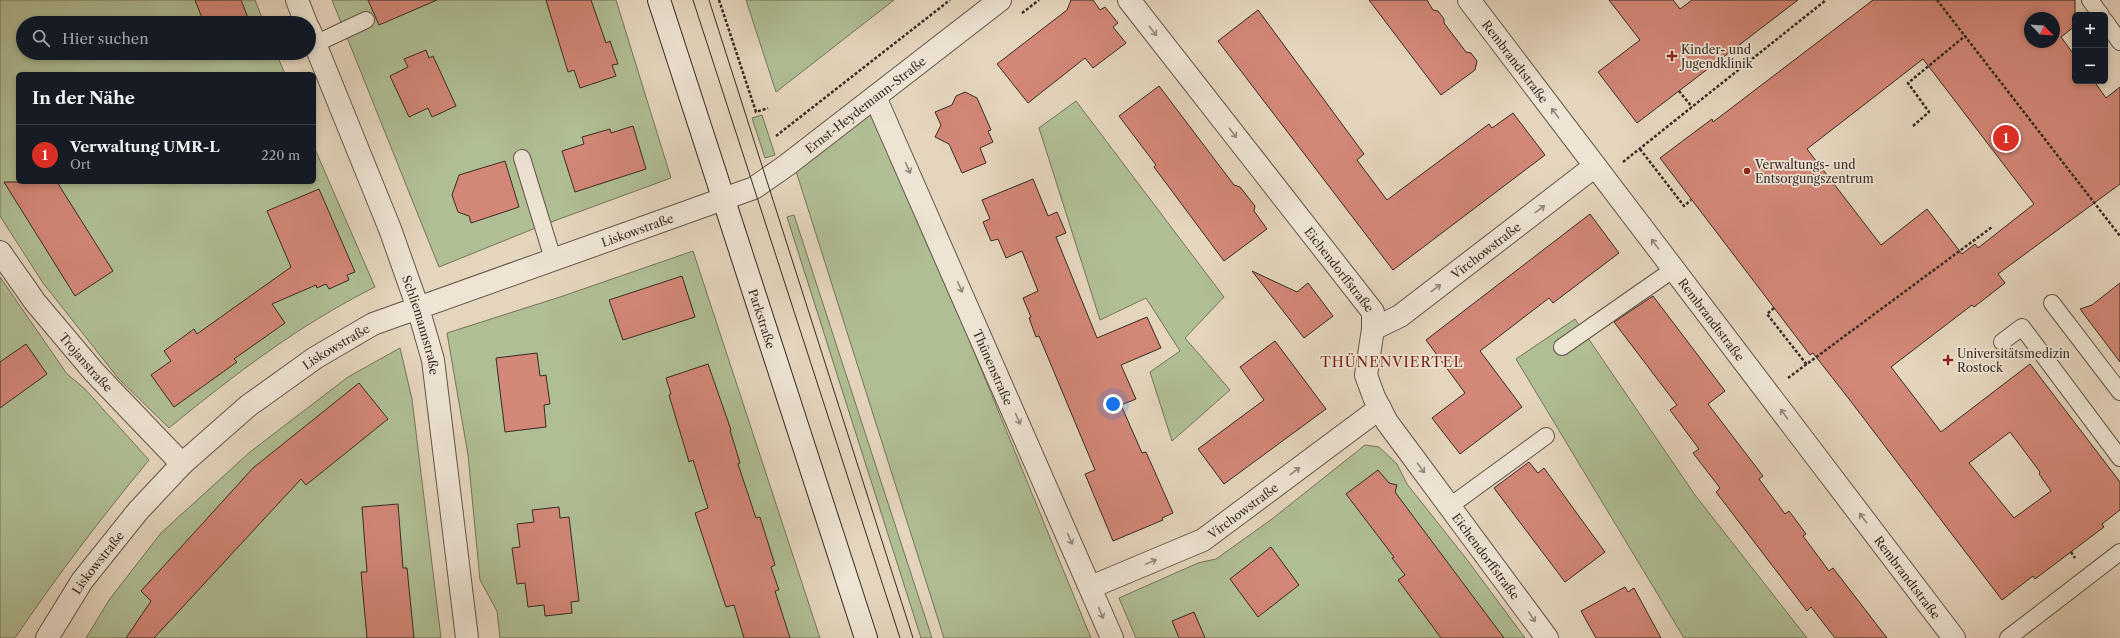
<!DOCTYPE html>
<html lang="de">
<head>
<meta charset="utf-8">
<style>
	body { margin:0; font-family:"Libre Caslon Text",serif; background:#20242c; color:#f1f3f6 }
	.controls { position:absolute; right:12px; top:12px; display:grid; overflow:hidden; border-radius:6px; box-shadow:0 2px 6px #0003 }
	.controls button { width:36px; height:36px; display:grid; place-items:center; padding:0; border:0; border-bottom:1px solid #363941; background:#171b24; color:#f1f3f6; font:20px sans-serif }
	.compass { position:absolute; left:2024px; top:12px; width:36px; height:36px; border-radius:50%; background:#171b24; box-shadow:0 2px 6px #0003; rotate:115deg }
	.you { position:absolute; left:1113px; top:404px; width:14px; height:14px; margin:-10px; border:3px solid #fff; border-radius:50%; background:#1a73e8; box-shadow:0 0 0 6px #1a73e833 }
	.badge { display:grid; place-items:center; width:26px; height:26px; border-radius:50%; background:#d93025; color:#fff; font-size:13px; font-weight:700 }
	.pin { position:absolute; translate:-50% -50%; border:2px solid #fff; box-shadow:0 1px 4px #0006 }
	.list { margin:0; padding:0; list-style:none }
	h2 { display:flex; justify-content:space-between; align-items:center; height:52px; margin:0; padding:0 16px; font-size:17px }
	h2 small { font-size:13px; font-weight:400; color:#9ea1a6 }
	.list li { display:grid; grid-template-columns:26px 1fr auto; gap:12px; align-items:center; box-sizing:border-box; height:60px; padding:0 16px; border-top:1px solid #363941 }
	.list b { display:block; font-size:15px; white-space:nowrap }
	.list p { margin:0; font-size:13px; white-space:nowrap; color:#9ea1a6 }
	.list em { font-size:13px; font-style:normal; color:#9ea1a6 }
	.icon { flex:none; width:22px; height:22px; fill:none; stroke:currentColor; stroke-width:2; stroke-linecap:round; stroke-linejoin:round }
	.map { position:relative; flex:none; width:2120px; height:638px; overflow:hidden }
	.search { position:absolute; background:#171b24; box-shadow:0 2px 6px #0003; left:16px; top:16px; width:300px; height:44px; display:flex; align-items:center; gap:10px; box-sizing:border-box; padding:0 14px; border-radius:22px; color:#9ea1a6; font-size:15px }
	.panel { position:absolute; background:#171b24; box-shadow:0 2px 6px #0003; left:16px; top:72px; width:300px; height:112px; border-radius:6px }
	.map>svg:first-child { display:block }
	.green { fill:#b0be94; stroke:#74745c }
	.building { fill:#d38777; stroke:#372b24; fill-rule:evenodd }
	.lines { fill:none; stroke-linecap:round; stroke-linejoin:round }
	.service-casing { stroke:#62564a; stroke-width:18 }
	.minor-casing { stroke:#62564a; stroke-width:24 }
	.secondary-casing { stroke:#372b24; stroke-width:24 }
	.path { stroke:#372b24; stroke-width:2.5; stroke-dasharray:3 2; stroke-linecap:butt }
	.service { stroke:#eee4d4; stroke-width:16 }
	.minor { stroke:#eee4d4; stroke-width:22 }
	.secondary { stroke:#eee4d4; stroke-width:22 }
	.tram { stroke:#372b24; stroke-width:1 }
	.oneway { stroke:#92887c }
	.poi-dot { fill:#8f2418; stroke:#eee4d4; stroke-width:1.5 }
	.labels { text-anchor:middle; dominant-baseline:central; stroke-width:3.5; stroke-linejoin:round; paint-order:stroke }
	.poi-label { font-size:12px; fill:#372b24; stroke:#eee4d4; text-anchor:start }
	.street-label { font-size:12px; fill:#372b24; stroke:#eee4d4 }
	.quarter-label { font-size:14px; letter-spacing:1px; fill:#7a1f14; stroke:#eee4d4 }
</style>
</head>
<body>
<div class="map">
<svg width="2120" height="638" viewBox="0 0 2120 638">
	<rect width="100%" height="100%" fill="#e5d5bd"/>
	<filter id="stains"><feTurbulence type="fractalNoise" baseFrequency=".005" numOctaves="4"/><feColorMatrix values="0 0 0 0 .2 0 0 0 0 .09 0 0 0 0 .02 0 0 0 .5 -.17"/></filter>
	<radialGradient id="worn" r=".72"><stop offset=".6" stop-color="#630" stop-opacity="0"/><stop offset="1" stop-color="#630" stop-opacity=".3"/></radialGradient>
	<path class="green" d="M 0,0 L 255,0 L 264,23 L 23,23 L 23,53 L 276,53 L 285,74 L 18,74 L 18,182 L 314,182 L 314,147 L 375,287 C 299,325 235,374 169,428 L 118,378 L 43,283 L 0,216 Z
		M 332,0 L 616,0 L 671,178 L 543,225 L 439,267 Z
		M 746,0 L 894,0 L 776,92 Z
		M 1076,101 L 1224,297 L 1185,338 L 1230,390 L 1172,441 L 1150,372 L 1180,351 L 1146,298 L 1100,320 L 1039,128 Z
		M 874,111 L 886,136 L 1091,638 L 944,638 L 796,171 Z
		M 762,115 L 775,155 L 765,158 L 752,118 Z
		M 794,215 L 932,638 L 921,638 L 787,217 Z
		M 693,251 L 820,638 L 500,638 L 497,611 L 480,580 L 468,455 L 447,333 L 560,297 Z
		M 0,277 L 67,374 L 84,388 L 149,460 C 101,518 57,576 15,638 L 0,638 Z
		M 1575,319 L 1695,495 L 1807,638 L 1684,638 L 1516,359 Z
		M 400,348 L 412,399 L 441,638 L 86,638 L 109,600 L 161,533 L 250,452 L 348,377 Z
		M 1365,445 L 1379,447 L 1397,464 L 1407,484 L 1468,561 L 1525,638 L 1136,638 L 1119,598 L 1198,563 L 1216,559 L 1272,519 Z"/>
	<path class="building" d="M 195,0 L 241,0 L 250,23 L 204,23 Z
		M 368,0 L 437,0 L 379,25 Z
		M 546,0 L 591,0 L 606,43 L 610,41 L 618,64 L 612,65 L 616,76 L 580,88 L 574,70 L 568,72 Z
		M 1071,0 L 1093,0 L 1100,10 L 1105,7 L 1118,23 L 1113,27 L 1126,43 L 1093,68 L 1085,58 L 1028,103 L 997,64 L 1067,10 Z
		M 1369,0 L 1427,0 L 1433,10 L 1438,11 L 1444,19 L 1444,23 L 1466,52 L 1471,53 L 1477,61 L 1475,70 L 1441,95 Z
		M 1609,0 L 1673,0 L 1680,9 L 1692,0 L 1798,0 L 1637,123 L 1598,72 L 1640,40 Z
		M 1873,0 L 2075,0 L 2075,26 L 2061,37 L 2075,56 L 2075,81 L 2094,81 L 2106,98 L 2120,87 L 2120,184 L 1998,274 L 2005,283 L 1974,307 L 1972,305 L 1891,367 L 1941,432 L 2030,364 L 2120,482 L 2120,510 L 2102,524 L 2104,527 L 2035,579 L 2033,576 L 2002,600 L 1849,399 L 1813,353 L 1810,355 L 1660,158 L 1712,119 L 1713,122 ZM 2030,18 L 2054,18 L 2054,42 L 2030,42 ZM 1923,59 L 2034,204 L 1978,248 L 1975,244 L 1962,254 L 1927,209 L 1881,245 L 1807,149 ZM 2010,432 L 2040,472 L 2039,474 L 2051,491 L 2014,518 L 1969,463 Z
		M 1258,10 L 1364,154 L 1357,160 L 1387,200 L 1489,124 L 1492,128 L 1513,113 L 1545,155 L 1393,270 L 1218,41 Z
		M 426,50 L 429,58 L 433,56 L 456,106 L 432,117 L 428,108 L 409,117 L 390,76 L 408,67 L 404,59 Z
		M 1159,86 L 1234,185 L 1240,187 L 1255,206 L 1254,211 L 1267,229 L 1224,261 L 1154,167 L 1156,165 L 1119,116 Z
		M 965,92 L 977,98 L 991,130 L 988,131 L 993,142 L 980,148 L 986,163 L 962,173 L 949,144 L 935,137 L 941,125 L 935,112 L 952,105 L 956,96 Z
		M 633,126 L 646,169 L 575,192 L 562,151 L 584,144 L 582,137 L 610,129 L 611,133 Z
		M 505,161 L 519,207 L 471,223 L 469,216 L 458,212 L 452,195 L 459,175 Z
		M 1033,179 L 1048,216 L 1057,212 L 1066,233 L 1056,237 L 1097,338 L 1147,317 L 1161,348 L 1121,365 L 1136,399 L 1121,405 L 1142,453 L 1146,452 L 1173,513 L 1162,518 L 1163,520 L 1113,541 L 1085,474 L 1095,470 L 1039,336 L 1036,337 L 1029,318 L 1031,317 L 1023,298 L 1038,291 L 1022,251 L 1006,258 L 998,239 L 991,241 L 983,222 L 990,219 L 982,200 Z
		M 4,182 L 57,182 L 113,271 L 75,296 Z
		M 319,189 L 355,272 L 347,275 L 349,280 L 329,289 L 326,284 L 317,288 L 316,285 L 272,304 L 285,323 L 234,359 L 237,362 L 174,407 L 151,375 L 171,361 L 164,351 L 194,329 L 197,334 L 291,267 L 267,211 Z
		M 1590,214 L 1619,253 L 1553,303 L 1549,298 L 1480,351 L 1522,407 L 1460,454 L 1432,418 L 1465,393 L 1426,340 Z
		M 1252,271 L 1297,292 L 1308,283 L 1333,316 L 1304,338 Z
		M 682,276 L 695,317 L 623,340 L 609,300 Z
		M 2120,283 L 2120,362 L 2080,309 L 2092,305 Z
		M 1653,296 L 1725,391 L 1708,404 L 1763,476 L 1759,479 L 1785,514 L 1789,511 L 1798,523 L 1806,534 L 1803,536 L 1829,571 L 1833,568 L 1887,638 L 1835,638 L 1811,607 L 1807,611 L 1716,492 L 1720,488 L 1693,453 L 1699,449 L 1670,410 L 1677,405 L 1614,322 Z
		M 1275,341 L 1326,409 L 1224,484 L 1198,449 L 1264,400 L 1240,367 Z
		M 26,344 L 47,374 L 0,408 L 0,362 Z
		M 537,353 L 540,376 L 546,375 L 548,390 L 550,404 L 544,405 L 546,427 L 505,432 L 496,358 Z
		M 708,364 L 731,430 L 730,430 L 740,463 L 738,464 L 756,518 L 760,517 L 775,565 L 771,567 L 779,590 L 775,591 L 790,638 L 744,638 L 734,605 L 726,607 L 695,513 L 708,508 L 693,460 L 689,462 L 669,395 L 671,394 L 666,378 Z
		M 359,383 L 388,419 L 306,485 L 301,479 L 154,638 L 126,638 L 151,601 L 141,591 L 223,501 L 253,468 Z
		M 1529,462 L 1538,473 L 1544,468 L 1605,552 L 1565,582 L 1494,488 Z
		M 1378,470 L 1389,483 L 1397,485 L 1395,492 L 1504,638 L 1441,638 L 1430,623 L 1398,580 L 1405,575 L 1392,558 L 1394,557 L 1346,494 Z
		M 398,504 L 403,568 L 407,568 L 414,638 L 367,638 L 361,572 L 367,572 L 362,507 Z
		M 559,507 L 560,518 L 569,517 L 579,601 L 571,602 L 572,613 L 545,616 L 544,605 L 528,607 L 525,583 L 517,584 L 512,548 L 520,547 L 517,524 L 534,522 L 532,510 Z
		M 1271,547 L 1299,585 L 1258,617 L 1230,579 Z
		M 1625,587 L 1628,592 L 1634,588 L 1661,638 L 1596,638 L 1581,611 Z
		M 1194,612 L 1205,638 L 1179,638 L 1172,621 Z"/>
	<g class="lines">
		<g class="service-casing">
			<path id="service" d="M 2090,0 L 2101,15
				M 2105,21 L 2120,42
				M 315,44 L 366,20
				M 522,158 L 553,259
				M 2052,303 L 2120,392
				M 2002,342 L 2022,327 L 2120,458
				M 1562,347 L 1674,269
				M 1450,506 L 1546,436
				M 2008,638 L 2120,552"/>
		</g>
		<g class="minor-casing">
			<g id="minor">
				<path d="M 297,0 L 306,23"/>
				<path id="s1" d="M 1129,0 L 1373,312 L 1373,329 L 1366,375 L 1374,397 L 1387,422 L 1547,638"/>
				<path id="s2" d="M 1469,0 L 1954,638"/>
				<path id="s3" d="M 309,29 L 390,229 L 418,308 L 433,360 L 467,638"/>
				<path id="s4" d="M 875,97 L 1112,638"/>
				<path id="s5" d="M 0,252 L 35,302 L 94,372 L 182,464"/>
				<path id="s6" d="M 1373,329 L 1400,316 L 1595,166"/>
				<path id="s7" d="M 1091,587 L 1203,540 L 1380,408"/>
				<path id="s8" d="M 47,638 L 82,581 L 138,511 L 182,464 L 248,406 L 315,358 L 373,324 L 754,188 L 787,165 L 1000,0"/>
			</g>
		</g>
		<g class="secondary-casing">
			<g id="secondary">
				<path id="s9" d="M 659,0 L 866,638"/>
			</g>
		</g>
		<path class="path" d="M 719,0 L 756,112 L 768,108
			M 1937,0 L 2120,236
			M 1022,13 L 1039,0
			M 1679,91 L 1692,107
			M 1913,126 L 1929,112 L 1908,83 L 1965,36
			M 776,136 L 950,0
			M 1640,149 L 1684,206 L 1691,200
			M 1623,162 L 1826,0
			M 1774,308 L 1767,314 L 1807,365
			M 1788,378 L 1992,227
			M 2071,552 L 2075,558"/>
		<use href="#service" class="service"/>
		<use href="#minor" class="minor"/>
		<use href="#secondary" class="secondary"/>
		<path class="tram" d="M 693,0 L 900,638
			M 709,0 L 913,638"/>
	</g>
	<defs><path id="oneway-shaft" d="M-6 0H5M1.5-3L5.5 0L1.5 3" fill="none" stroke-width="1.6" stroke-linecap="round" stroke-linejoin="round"/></defs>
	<g class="oneway">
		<use href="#oneway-shaft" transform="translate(1153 31) rotate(52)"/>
		<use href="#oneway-shaft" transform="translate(1555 113) rotate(-127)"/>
		<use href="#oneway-shaft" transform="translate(1233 133) rotate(52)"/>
		<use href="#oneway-shaft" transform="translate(908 168) rotate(66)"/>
		<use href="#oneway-shaft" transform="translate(1540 209) rotate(-37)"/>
		<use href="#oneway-shaft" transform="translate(1655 244) rotate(-127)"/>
		<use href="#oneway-shaft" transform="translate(960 287) rotate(66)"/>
		<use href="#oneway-shaft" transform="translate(1436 288) rotate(-37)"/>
		<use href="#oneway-shaft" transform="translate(1784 414) rotate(-127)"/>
		<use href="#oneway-shaft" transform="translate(1018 419) rotate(66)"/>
		<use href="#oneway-shaft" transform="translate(1421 468) rotate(53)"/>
		<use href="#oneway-shaft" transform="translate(1295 471) rotate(-37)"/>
		<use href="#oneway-shaft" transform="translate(1863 518) rotate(-127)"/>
		<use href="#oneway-shaft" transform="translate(1070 539) rotate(66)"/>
		<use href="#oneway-shaft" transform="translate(1151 562) rotate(-23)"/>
		<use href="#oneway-shaft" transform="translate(1101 613) rotate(68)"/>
		<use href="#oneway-shaft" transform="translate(1532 617) rotate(56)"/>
	</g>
	<g class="poi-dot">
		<path d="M1670 50h4v4h4v4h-4v4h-4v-4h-4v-4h4z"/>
		<circle cx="1747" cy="171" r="4"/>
		<path d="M1946 354h4v4h4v4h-4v4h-4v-4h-4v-4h4z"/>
	</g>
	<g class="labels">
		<g class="poi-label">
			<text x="1681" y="49">Kinder- und<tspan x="1681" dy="14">Jugendklinik</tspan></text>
			<text x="1755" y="164">Verwaltungs- und<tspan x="1755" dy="14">Entsorgungszentrum</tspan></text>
			<text x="1957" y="353">Universitätsmedizin<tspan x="1957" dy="14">Rostock</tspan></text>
		</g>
		<g class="street-label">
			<text stroke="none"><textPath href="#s2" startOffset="77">Rembrandtstraße</textPath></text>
			<text stroke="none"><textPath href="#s8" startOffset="1002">Ernst-Heydemann-Straße</textPath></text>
			<text stroke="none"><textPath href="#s8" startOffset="739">Liskowstraße</textPath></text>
			<text stroke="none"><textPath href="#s6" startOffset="138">Virchowstraße</textPath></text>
			<text stroke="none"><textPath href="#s1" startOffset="342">Eichendorffstraße</textPath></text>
			<text stroke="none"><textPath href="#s9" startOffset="335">Parkstraße</textPath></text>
			<text stroke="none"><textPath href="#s2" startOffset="401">Rembrandtstraße</textPath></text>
			<text stroke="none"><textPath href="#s3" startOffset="317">Schliemannstraße</textPath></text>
			<text stroke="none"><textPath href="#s8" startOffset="415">Liskowstraße</textPath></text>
			<text stroke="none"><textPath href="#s5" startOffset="140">Trojanstraße</textPath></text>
			<text stroke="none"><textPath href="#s4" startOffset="295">Thünenstraße</textPath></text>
			<text stroke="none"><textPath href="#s7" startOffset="171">Virchowstraße</textPath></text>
			<text stroke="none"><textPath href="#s1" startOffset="678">Eichendorffstraße</textPath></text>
			<text stroke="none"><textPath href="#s8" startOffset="91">Liskowstraße</textPath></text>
			<text stroke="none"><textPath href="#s2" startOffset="725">Rembrandtstraße</textPath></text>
		</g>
		<g class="quarter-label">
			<text x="1392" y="362">THÜNENVIERTEL</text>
		</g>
	</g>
	<rect width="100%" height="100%" filter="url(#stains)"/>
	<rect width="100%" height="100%" fill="url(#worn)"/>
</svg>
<div class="controls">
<button>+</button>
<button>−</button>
</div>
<svg class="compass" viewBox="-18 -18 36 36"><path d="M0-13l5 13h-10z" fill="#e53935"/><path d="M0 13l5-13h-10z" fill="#9ea1a6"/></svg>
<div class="you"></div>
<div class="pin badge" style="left:2006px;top:138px">1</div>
<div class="search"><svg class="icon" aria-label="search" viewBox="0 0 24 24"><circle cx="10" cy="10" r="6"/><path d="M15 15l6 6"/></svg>Hier suchen</div>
<section class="panel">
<h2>In der Nähe<small></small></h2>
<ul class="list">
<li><span class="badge">1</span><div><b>Verwaltung UMR-L</b><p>Ort</p></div><em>220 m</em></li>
</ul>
</section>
</div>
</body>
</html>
